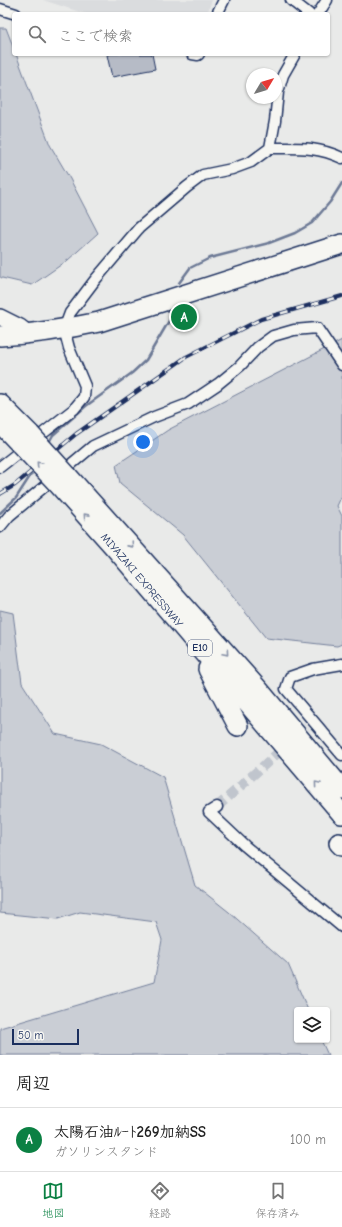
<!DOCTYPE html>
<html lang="ja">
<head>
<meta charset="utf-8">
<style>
	body { margin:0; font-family:"Comic Neue","Klee One",sans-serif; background:#f6f6f6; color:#222 }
	.controls { position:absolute; right:12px; bottom:12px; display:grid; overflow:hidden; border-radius:4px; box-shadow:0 1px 3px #0004 }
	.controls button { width:36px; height:36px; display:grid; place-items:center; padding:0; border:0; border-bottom:1px solid #e0e0e0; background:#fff; color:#222; font:20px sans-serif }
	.compass { position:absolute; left:246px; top:68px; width:36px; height:36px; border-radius:50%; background:#fff; box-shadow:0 1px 3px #0004; rotate:52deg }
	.scale { position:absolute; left:12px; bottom:10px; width:67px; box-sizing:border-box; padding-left:4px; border:2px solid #1b2f5e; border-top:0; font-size:11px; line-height:14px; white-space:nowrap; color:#1b2f5e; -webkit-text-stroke:3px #f6f6f2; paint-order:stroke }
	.you { position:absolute; left:143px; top:442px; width:14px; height:14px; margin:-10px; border:3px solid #fff; border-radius:50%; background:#1a73e8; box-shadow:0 0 0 6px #1a73e833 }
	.badge { display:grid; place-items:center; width:26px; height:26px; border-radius:50%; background:#0b8043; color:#fff; font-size:13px; font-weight:700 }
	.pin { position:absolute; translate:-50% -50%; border:2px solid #fff; box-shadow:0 1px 4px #0006 }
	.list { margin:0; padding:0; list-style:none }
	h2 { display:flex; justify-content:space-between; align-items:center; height:52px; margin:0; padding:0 16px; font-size:17px }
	h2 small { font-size:13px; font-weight:400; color:#767676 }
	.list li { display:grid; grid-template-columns:26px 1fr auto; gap:12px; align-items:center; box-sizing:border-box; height:64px; padding:0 16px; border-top:1px solid #e0e0e0 }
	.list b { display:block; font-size:15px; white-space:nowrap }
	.list p { margin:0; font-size:13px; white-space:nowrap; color:#767676 }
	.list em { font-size:13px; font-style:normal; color:#767676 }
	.icon { flex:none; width:22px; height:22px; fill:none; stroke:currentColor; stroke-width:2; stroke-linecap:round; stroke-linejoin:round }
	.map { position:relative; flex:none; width:342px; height:1055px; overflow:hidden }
	.search { position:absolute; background:#fff; box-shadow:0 1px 3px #0004; left:12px; right:12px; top:12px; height:44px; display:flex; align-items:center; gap:10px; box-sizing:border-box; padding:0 14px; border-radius:4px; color:#767676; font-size:15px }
	.sheet { height:116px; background:#fff }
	nav { display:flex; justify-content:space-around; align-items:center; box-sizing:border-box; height:56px; border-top:1px solid #e0e0e0; background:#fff; font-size:11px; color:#767676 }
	nav a { display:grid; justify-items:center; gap:2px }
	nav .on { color:#0b8043 }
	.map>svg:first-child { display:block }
	.built { fill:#dadcde }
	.green { fill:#caced5; stroke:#727e9a }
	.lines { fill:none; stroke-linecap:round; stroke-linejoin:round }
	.stream { stroke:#6c7995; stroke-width:2.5 }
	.building { fill:#b6bbc6; stroke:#1b2f5e }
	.street-tunnel { stroke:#c0c5cd; stroke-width:10; stroke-dasharray:10 5; stroke-linecap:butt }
	.street-casing { stroke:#1b2f5e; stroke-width:13 }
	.secondary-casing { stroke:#1b2f5e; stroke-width:18 }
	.highway-casing { stroke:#1b2f5e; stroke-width:22 }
	.street { stroke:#f6f6f2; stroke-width:10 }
	.secondary { stroke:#f6f6f2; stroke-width:15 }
	.highway { stroke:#f6f6f2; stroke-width:19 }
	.rail-casing { stroke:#1b2f5e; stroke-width:4 }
	.rail { stroke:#f6f6f2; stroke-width:2.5; stroke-dasharray:8; stroke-linecap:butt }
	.highway-bridge-casing { stroke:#1b2f5e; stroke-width:22; stroke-linecap:butt }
	.highway-bridge { stroke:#f6f6f2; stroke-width:19 }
	.oneway { stroke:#8892a8 }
	.labels { text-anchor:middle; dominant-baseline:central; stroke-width:4; stroke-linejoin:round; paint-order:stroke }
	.shield { fill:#f6f6f2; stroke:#5d6b8a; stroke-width:1 }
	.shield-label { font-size:10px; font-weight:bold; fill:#1b2f5e }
	.street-label { font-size:11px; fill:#1b2f5e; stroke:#f6f6f2 }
</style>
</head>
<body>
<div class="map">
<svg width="342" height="1055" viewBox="0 0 342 1055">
	<rect width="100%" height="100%" fill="#e9eae9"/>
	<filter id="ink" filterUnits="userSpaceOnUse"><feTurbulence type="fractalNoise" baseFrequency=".025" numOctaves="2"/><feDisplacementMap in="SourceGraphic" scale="8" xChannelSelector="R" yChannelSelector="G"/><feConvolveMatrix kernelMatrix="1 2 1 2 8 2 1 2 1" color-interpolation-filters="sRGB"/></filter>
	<g filter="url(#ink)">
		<path class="built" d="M 43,0 L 212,0 L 207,14 L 86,14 Z"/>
		<path class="green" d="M 0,28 L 6,28 L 14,49 L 14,54 L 16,54 L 50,145 L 70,179 L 98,233 L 68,260 L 32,285 L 2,278 L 0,277 Z
			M 342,340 L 342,495 L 337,506 L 342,516 L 342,644 L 337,646 L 266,638 L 183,535 L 120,483 L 116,465 L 168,430 Z
			M 0,610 L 13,613 L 22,683 L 55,734 L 101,744 L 163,777 L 195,885 L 229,912 L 288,964 L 308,1010 L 297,1010 L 297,1040 L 321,1040 L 328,1055 L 0,1055 L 0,1028 L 154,982 L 162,940 L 156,922 L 80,912 L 58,919 L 0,913 Z"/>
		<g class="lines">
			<path class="stream" d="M 179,283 L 190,268 L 210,258 L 269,243 L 295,233 L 312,223 L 330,202 L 342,183
				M 48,444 L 53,435 L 86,406 L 132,373 L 146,360 L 176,309
				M 0,513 L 16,498 L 34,470"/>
		</g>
		<path class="building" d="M 111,54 L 152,54 L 155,69 L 112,77 L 107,55 Z"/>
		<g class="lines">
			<path class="street-tunnel" d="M 217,807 L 307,727"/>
			<g class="street-casing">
				<path id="street" d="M 291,0 L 309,14
					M 0,9 L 16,14
					M 217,14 L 224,0
					M 318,14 L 327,0
					M 192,54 L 198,55 L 199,54
					M 270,148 C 297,148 317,146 342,158
					M 0,467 L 74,409 L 84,397 L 85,386 L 69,348 L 64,329 L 70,313 L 95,280 L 139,228 L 187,187 L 203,175 L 232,169 L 251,162 L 270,148 L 275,121 L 278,92 L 283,75 L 295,54
					M 0,527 L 9,516 L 93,446 L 154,417 L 188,404 L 218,384 L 240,366 L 258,347 L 273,336 L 294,330 L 317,328 L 342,365
					M 342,664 L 313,669 L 290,677 L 286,689 L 342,755
					M 217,807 L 209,812 L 245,846 L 342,927"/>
			</g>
			<g class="secondary-casing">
				<path id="secondary" d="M 0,317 L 20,327 L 29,334"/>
			</g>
			<g class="highway-casing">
				<g id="highway">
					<path d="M 0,336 C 34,334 66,329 99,322 L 342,244"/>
					<path d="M 0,404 L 30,434"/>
					<path d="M 0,423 L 20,444"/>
					<path d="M 67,475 L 259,690 L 342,789"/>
					<path id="s1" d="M 57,483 L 115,548 L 342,814"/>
					<path d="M 208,669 L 238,726"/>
					<path d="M 339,843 L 342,846"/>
				</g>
			</g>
			<use href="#street" class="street"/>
			<use href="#secondary" class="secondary"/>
			<use href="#highway" class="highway"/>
			<g class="rail-casing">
				<path id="rail" d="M 0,494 L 15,485 L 76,434 L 186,357 L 261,319 L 342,296"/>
			</g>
			<use href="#rail" class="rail"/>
			<g class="highway-bridge-casing">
				<path id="highway-bridge" d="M 30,434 L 67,475
					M 20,444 L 57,483"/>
			</g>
			<use href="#highway-bridge" class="highway-bridge"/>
		</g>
		<defs><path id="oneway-chevron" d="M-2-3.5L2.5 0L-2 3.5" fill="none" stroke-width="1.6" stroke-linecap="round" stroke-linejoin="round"/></defs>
		<g class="oneway">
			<use href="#oneway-chevron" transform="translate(39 464) rotate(-133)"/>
			<use href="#oneway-chevron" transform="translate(86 516) rotate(-132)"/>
			<use href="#oneway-chevron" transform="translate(131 545) rotate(48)"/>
			<use href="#oneway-chevron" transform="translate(226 653) rotate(49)"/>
			<use href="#oneway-chevron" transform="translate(317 784) rotate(-130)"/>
		</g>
	</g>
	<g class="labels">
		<rect class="shield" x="188" y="640" width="24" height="16" rx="3"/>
		<g class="shield-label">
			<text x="200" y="648">E10</text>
		</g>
		<g class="street-label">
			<text stroke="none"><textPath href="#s1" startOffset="129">MIYAZAKI EXPRESSWAY</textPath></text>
		</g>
	</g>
</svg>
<div class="controls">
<button><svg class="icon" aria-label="layers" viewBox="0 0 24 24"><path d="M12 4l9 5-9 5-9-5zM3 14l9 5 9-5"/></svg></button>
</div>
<svg class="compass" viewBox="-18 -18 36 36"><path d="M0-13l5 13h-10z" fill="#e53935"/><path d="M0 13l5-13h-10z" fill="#767676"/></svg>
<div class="scale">50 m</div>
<div class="you"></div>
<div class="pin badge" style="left:184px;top:317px">A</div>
<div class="search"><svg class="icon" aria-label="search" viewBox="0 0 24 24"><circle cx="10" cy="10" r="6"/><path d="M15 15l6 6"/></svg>ここで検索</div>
</div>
<section class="sheet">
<h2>周辺<small></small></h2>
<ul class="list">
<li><span class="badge">A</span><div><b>太陽石油ﾙｰﾄ269加納SS</b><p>ガソリンスタンド</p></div><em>100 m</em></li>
</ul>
</section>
<nav>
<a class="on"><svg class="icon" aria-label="map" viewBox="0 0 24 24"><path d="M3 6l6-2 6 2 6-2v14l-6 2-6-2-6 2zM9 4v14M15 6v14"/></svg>地図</a>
<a><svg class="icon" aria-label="directions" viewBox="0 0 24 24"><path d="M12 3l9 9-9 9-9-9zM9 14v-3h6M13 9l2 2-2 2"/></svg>経路</a>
<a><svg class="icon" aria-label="saved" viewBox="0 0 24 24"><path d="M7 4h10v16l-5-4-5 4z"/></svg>保存済み</a>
</nav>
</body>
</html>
